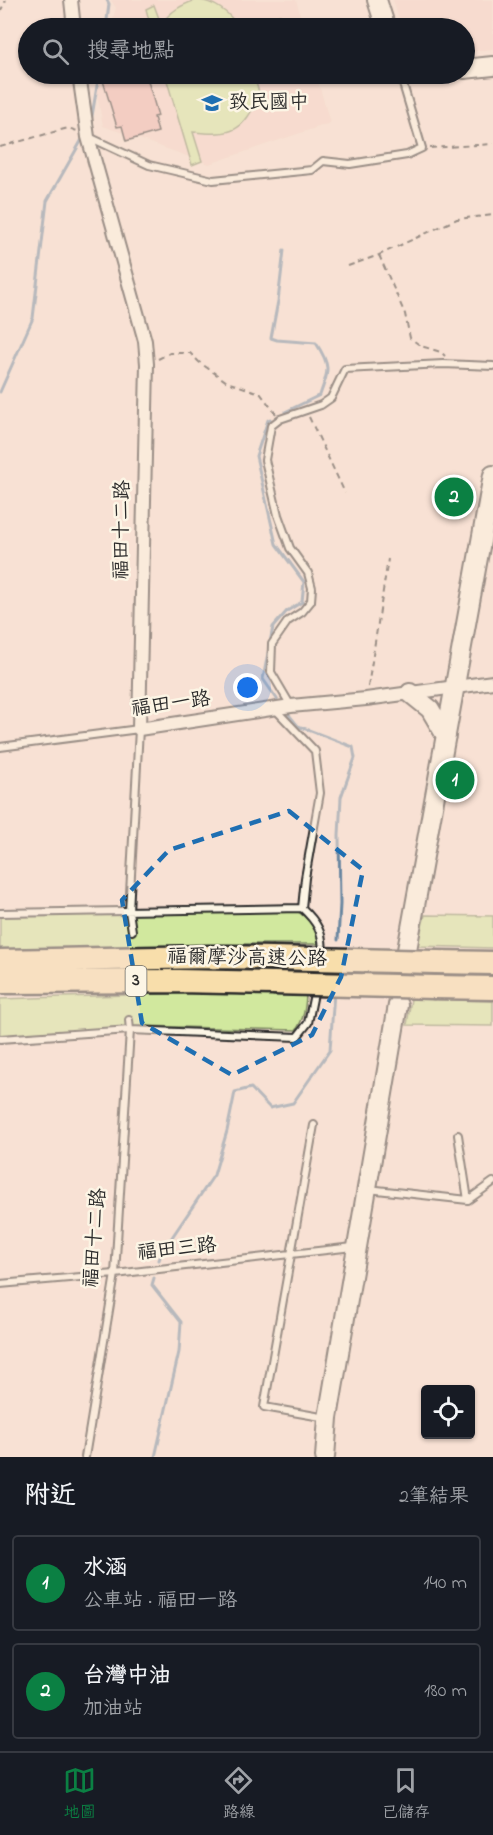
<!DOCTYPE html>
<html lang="zh-TW">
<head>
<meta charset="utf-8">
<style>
	body { margin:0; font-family:"Indie Flower","LXGW WenKai TC",sans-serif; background:#242831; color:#f1f3f6 }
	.controls { position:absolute; right:18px; bottom:18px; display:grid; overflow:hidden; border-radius:6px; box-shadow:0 2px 4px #0004 }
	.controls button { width:54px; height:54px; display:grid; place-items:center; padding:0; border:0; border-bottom:2px solid #363941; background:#171b24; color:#f1f3f6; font:30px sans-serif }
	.you { position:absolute; left:248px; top:688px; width:21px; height:21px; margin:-15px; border:4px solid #fff; border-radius:50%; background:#1a73e8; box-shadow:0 0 0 9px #1a73e833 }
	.badge { display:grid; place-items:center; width:39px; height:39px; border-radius:50%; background:#0b8043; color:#fff; font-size:20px; font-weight:700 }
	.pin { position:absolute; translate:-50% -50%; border:3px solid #fff; box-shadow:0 2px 6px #0006 }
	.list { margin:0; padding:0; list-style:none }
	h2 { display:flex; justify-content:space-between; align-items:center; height:78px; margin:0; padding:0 24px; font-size:26px }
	h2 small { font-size:20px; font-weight:400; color:#9ea1a6 }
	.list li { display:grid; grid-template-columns:39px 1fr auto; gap:18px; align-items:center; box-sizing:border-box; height:96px; margin:0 12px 12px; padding:0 12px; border:2px solid #363941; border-radius:6px }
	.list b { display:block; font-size:22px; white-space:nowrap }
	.list p { margin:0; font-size:20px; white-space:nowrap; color:#9ea1a6 }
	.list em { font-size:20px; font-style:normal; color:#9ea1a6 }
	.icon { flex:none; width:33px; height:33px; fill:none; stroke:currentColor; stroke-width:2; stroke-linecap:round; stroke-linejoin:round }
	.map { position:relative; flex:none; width:493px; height:1457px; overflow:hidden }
	.search { position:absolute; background:#171b24; box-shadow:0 2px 4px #0004; left:18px; right:18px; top:18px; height:66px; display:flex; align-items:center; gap:15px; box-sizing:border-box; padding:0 21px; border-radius:33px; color:#9ea1a6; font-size:22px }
	.sheet { height:294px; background:#171b24 }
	nav { display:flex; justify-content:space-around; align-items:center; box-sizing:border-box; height:84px; border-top:2px solid #363941; background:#171b24; font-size:16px; color:#9ea1a6 }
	nav a { display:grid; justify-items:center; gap:3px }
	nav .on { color:#0b8043 }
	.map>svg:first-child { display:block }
	.built { fill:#f5d3c9 }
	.green { fill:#d1e89e; stroke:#7e8a64; stroke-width:1.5 }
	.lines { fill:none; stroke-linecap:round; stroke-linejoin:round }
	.stream { stroke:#6a87a1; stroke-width:3 }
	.building { fill:#eeb3ae; stroke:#2b2b2b; stroke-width:1.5 }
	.lane-casing { stroke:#2b2b2b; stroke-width:10 }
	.street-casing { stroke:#2b2b2b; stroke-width:16 }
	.secondary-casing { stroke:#2b2b2b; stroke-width:22 }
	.highway-casing { stroke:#2b2b2b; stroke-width:27 }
	.path { stroke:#2b2b2b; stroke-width:2; stroke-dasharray:6 4.5; stroke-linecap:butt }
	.lane { stroke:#fcf5e5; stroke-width:6 }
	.street { stroke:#fcf5e5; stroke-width:12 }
	.secondary { stroke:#fcf5e5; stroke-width:18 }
	.highway { stroke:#f8deab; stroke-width:22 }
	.highway-bridge-casing { stroke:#2b2b2b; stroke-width:27; stroke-linecap:butt }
	.highway-bridge { stroke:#f8deab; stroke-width:22 }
	.marked { fill:none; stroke:#1f6fb2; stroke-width:4.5; stroke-dasharray:12 8; stroke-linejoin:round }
	.labels { text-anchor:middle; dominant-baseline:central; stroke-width:5; stroke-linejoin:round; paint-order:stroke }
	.shield { fill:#fcf5e5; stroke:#6a6863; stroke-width:1.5 }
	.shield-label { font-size:18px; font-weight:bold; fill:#2b2b2b }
	.poi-label { font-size:20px; fill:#2b2b2b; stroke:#fcf5e5; text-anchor:start }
	.street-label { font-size:20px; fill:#2b2b2b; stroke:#fcf5e5 }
</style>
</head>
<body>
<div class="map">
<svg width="493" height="1457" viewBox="0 0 493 1457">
	<rect width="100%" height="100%" fill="#f8e1d4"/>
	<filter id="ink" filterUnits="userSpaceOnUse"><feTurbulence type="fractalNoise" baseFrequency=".0167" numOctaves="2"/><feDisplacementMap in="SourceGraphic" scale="12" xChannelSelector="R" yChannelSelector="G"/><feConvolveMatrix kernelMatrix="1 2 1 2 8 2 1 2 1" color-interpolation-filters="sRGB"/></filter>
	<g filter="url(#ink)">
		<path class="built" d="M 111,0 L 296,0 L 304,28 L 110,28 L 116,8 Z
			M 393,0 L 493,0 L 493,49 L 465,52 L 464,28 L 402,28 Z
			M 97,74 L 316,74 L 330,123 L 209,164 L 103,126 L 95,82 Z"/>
		<path class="green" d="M 196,0 C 213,0 232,14 238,28 L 151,28 L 146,9 L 154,5 L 161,24 C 171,11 181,5 196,0 Z
			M 280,15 L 284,28 L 240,28 L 240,27 Z
			M 165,74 L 253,74 L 260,95 C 242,132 234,136 193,132 L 202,161 L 192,165 Z
			M 295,910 C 309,918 316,927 318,944 L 229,944 L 0,951 L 0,916 Z
			M 425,915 L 493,916 L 493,948 L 417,946 Z
			M 191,993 L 306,996 C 305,1009 304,1019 296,1030 L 142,1026 L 0,1036 L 0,999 Z
			M 411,999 L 493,1001 L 493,1026 L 407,1025 Z"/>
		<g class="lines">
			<path class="stream" d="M 106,28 L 109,4 L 107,0
				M 91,122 L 99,74
				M 284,250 L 278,301 L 271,338 L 277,340 L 316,343 C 331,366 329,370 320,395 L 285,412
				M 0,392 L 33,318 L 47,201 L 84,136
				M 270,419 L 268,420 L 256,456 L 276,544 L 304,582 L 302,602 L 287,611 L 273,627 L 263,679 L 277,699
				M 289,715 L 298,726 L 353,747 L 355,758 L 341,797 L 339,835 L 340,904 L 338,940
				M 159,1260 L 162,1252 L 214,1175 L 227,1131 L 235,1092 L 251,1088 L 270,1108 L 293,1103 L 330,1050 L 334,992
				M 154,1278 L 152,1285 L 181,1322 L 179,1352 L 155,1457"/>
		</g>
		<path class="building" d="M 101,74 L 146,74 L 158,116 L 154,117 L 158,132 L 126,141 L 122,126 L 117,127 Z"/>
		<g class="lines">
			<g class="lane-casing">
				<path id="lane" d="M 89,137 L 149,165 L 213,180 L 312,170 L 323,161 L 350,164 L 407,155 L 422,148 L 400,74
					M 291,706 L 271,672 L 272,644 L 288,621 L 302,612 L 311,601 L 312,588 L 308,573 L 290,548 L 278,515 L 265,460 L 271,426 L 280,419 L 321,405 L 331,398 L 345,369 L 443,364 L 493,366
					M 0,747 L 139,729 L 129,911 L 132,931
					M 302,908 C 316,921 325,934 322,954
					M 0,913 L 302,908 L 305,878 L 320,793 L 315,751 L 275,709
					M 0,1039 L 130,1030 L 297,1037 L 308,1023 L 320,964
					M 314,1125 L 264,1407 L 327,1418
					M 458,1135 L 468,1200
					M 368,1189 L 468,1200 L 493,1182
					M 0,1284 L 115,1274 L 353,1247
					M 85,1457 L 115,1274 L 130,1030 L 129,1020"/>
			</g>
			<g class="street-casing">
				<path id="street" d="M 71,0 L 74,28
					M 79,74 L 88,137 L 145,341 L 147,364 L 139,729 L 291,706 L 366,699 L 493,682"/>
			</g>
			<g class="secondary-casing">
				<path id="secondary" d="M 377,0 L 386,28
					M 464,69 L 493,66
					M 410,693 L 430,709 L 446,736
					M 407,950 L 493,475
					M 325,1457 L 328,1418 L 398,1005"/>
			</g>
			<g class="highway-casing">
				<path id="highway" d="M 0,961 L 209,957 L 271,958
					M 436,962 L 493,963
					M 0,982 L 178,981 L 273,983
					M 435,987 L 493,988"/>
			</g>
			<path class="path" d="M 0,12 L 6,0
				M 0,147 L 68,128 L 77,131
				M 430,148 L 493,144
				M 379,255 L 405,314 L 410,338 L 421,346 L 441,352 L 445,356
				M 348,266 L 379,255 L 457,219 L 493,215
				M 158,359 L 170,353 L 190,353 L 199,362 L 227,382 L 260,393 L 276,414
				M 309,417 L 345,493
				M 368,687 L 388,559"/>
			<use href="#lane" class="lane"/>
			<use href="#street" class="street"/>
			<use href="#secondary" class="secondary"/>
			<use href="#highway" class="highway"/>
			<g class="highway-bridge-casing">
				<path id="highway-bridge" d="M 271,958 L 436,962
					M 273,983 L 435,987"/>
			</g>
			<use href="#highway-bridge" class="highway-bridge"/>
		</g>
	</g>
	<path d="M0 0H493V1457H0ZM 289,811 L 363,870 L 341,977 L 312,1035 L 232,1075 L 142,1023 L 122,900 L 169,850 Z" fill="#f8e1d4" fill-opacity=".55" fill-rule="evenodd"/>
	<path class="marked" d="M 289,811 L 363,870 L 341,977 L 312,1035 L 232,1075 L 142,1023 L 122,900 L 169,850 Z"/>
	<defs>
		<g id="school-bare" transform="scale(1.62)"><path d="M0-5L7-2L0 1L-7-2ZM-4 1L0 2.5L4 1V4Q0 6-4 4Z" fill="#1f6fb2" stroke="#fcf5e5" stroke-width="2.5" paint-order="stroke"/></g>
	</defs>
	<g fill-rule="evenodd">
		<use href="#school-bare" x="212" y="103"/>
	</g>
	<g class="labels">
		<rect class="shield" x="125.5" y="966" width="21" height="30" rx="4.5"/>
		<g class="shield-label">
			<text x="136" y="981">3</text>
		</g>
		<g class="poi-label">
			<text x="229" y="103">致民國中</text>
		</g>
		<g class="street-label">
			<text transform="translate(123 530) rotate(-89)">福田十二路</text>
			<text transform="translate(171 705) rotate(-8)">福田一路</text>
			<text transform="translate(247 959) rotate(1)">福爾摩沙高速公路</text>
			<text transform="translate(96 1238) rotate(-85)">福田十二路</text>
			<text transform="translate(177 1250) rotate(-6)">福田三路</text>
		</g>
	</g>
</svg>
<div class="controls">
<button><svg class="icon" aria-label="locate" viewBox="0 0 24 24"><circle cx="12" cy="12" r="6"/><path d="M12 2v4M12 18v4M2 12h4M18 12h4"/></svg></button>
</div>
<div class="you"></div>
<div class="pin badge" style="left:455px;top:780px">1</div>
<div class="pin badge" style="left:454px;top:497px">2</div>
<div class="search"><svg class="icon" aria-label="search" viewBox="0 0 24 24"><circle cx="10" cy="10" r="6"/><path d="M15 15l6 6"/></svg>搜尋地點</div>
</div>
<section class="sheet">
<h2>附近<small>2筆結果</small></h2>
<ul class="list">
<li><span class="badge">1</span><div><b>水涵</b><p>公車站 · 福田一路</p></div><em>140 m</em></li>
<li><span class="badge">2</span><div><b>台灣中油</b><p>加油站</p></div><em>180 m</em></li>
</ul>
</section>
<nav>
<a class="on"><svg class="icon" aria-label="map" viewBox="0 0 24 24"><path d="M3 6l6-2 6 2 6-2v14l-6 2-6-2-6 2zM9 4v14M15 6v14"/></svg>地圖</a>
<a><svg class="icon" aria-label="directions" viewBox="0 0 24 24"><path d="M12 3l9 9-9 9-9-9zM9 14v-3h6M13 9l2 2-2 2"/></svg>路線</a>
<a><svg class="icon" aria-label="saved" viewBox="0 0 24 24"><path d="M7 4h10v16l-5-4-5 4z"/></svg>已儲存</a>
</nav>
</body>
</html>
